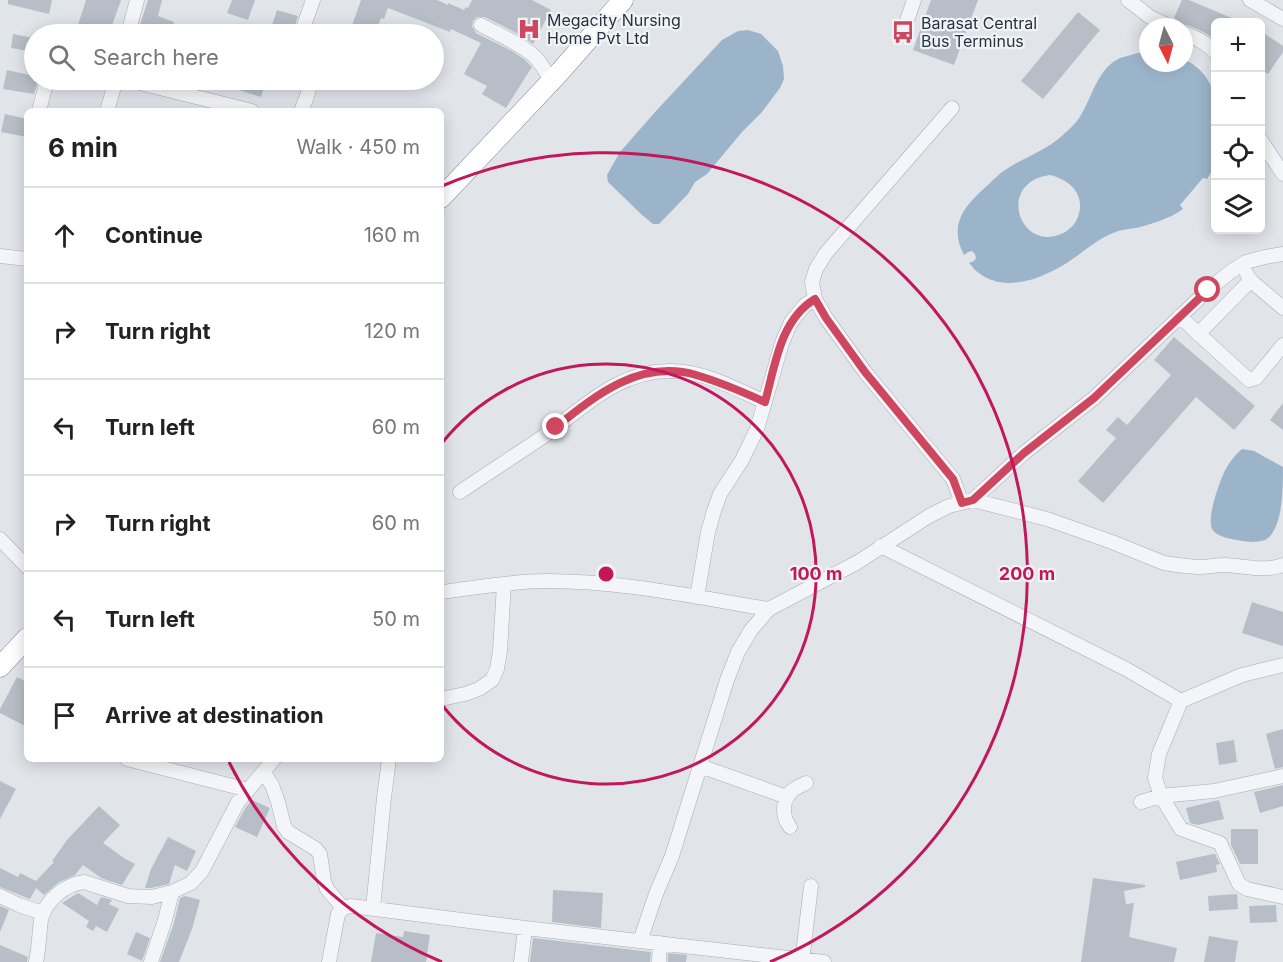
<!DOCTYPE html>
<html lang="en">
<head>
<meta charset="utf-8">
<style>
	body { margin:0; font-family:Inter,sans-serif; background:#f6f6f6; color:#222 }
	.controls { position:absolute; right:18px; top:18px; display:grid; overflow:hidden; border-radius:9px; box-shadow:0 3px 15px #0003 }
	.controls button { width:54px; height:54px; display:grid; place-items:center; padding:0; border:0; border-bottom:2px solid #e0e0e0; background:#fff; color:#222; font:30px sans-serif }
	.compass { position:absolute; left:1139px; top:18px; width:54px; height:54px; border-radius:50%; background:#fff; box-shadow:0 3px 15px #0003; rotate:174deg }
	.stop { position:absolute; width:18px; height:18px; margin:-14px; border:4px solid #cf465f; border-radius:50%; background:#fff }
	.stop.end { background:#cf465f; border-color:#fff; box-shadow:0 2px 6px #0008 }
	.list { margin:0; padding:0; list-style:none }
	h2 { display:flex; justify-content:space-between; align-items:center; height:78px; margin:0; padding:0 24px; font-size:26px }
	h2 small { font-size:20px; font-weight:400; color:#767676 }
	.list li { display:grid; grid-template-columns:39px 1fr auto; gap:18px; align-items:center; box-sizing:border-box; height:96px; padding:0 24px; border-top:2px solid #e0e0e0 }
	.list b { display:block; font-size:22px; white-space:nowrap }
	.list em { font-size:20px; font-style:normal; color:#767676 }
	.icon { flex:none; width:33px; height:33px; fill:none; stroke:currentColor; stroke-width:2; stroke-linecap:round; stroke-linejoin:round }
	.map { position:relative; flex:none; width:1283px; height:962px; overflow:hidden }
	.search { position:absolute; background:#fff; box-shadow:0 3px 15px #0003; left:24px; top:24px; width:420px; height:66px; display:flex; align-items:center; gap:15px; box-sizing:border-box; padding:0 21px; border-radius:33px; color:#767676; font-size:22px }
	.panel { position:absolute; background:#fff; box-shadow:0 3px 15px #0003; left:24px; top:108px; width:420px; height:654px; border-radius:9px }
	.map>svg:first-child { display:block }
	.water { fill:#9cb4ca; fill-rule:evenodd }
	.building { fill:#b8bec7 }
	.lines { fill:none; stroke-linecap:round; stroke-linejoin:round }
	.minor-casing { stroke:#a6acb4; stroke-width:15 }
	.highway-casing { stroke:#8893a1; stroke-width:21 }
	.minor { stroke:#f4f5f8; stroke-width:14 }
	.highway { stroke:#fff; stroke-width:20 }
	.route { stroke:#cf465f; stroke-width:8 }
	.ring { fill:none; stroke:#c2185b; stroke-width:3 }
	.labels { text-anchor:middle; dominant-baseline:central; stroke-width:4.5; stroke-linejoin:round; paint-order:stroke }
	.poi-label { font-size:16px; fill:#293342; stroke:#f1f4f7; text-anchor:start }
	.centre { fill:#c2185b; stroke:#f1f4f7; stroke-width:3 }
	.ring-label { font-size:18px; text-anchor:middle; font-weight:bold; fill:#c2185b; stroke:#f1f4f7; stroke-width:4.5; stroke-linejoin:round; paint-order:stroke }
</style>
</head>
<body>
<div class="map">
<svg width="1283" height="962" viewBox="0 0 1283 962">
	<rect width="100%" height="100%" fill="#e1e5ea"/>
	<path class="water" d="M 748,30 L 761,34 L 778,51 L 783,66 L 784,79 L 780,88 L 762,112 L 742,132 L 707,174 L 695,182 L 688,194 L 659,224 L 653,224 L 642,215 L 608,182 L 607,175 L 620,152 L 656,111 L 722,40 L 738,31 Z
		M 1138,53 L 1148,53 L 1148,63 L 1184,63 L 1184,59 C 1201,68 1208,77 1215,95 L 1215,166 L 1207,179 L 1203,178 L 1180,205 L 1183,209 C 1169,219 1152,224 1136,228 C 1128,229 1120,230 1113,233 C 1098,239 1087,249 1074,258 C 1049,276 1007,295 979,273 C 975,271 972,266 969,263 L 974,261 L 976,258 L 975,254 L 972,251 L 968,252 L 964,255 C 948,224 965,205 988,185 C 993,180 999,174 1005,170 C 1024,157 1048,150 1064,134 C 1068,130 1073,126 1077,121 C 1092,101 1095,70 1120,58 C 1126,56 1132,55 1138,53 ZM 1050,175 C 1071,180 1087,196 1077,219 C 1074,226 1068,231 1061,234 C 1019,252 996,182 1050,175 Z
		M 1242,449 L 1254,451 L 1283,467 C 1283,489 1283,530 1265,540 C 1256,543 1246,542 1237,540 C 1229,539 1216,536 1212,529 C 1207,518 1218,486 1223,475 C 1227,465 1234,456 1242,449 Z"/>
	<path class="building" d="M 8,0 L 52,0 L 49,14 L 8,4 Z
		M 86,0 L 121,0 L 109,34 L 86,34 L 76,31 Z
		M 148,0 L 162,0 L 158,16 L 174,22 L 170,34 L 137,34 Z
		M 232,0 L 255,0 L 248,20 L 227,13 Z
		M 361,0 L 437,0 L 448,5 L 448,3 L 464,10 L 466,7 L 468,8 L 472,0 L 532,0 L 551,10 L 533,44 L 520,35 L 485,17 L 477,17 L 473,21 L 472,26 L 476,33 L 512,51 L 524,59 L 532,67 L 506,108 L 482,94 L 487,86 L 464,74 L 481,43 L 451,29 L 450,32 L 388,8 L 384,19 L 381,18 L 375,34 L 349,34 Z
		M 931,0 L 978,0 L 954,65 L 913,50 Z
		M 1182,0 L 1189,0 L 1241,22 L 1215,22 L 1215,40 L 1205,33 L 1188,25 L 1180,25 L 1178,21 L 1174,18 Z
		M 277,10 L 298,16 L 292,34 L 269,34 Z
		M 1078,12 L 1100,30 L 1043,99 L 1021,81 Z
		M 13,34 L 34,38 L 34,52 L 11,48 Z
		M 1265,34 L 1283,46 L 1283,52 L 1268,74 L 1260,69 L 1260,41 Z
		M 7,70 L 34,76 L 34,80 L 38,80 L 34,94 L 3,89 Z
		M 214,80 L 266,80 L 261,97 L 214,82 Z
		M 5,114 L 27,119 L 27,137 L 1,132 Z
		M 1174,337 L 1255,406 L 1234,430 L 1196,397 L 1103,503 L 1078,481 L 1116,438 L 1106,430 L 1118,417 L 1127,425 L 1171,375 L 1154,360 Z
		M 1283,403 L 1283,430 L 1270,420 Z
		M 1252,602 L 1283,612 L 1283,646 L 1242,633 Z
		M 17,677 L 27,682 L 27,727 L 0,713 L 0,709 Z
		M 1283,729 L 1283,767 L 1275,769 L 1266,734 Z
		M 1234,740 L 1237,762 L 1219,765 L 1216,743 Z
		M 0,781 L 16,789 L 0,819 Z
		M 1283,785 L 1283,806 L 1260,813 L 1254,792 Z
		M 252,800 L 270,808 L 257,837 L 235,827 L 246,807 Z
		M 1219,800 L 1224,819 L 1198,825 L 1190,823 L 1186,808 Z
		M 99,806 L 120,825 L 103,843 L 124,858 L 135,864 L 122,885 L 101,878 L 83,865 L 75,875 L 59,882 L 44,895 L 36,888 L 30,899 L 0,887 L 0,868 L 18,877 L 20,873 L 36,881 L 54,862 L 52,861 L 67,840 Z
		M 1231,829 L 1258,829 L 1258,864 L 1240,864 L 1231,845 Z
		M 168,837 L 196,851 L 187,871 L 175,865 L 169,884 L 151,888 L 145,888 L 151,869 Z
		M 1213,854 L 1215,854 L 1220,864 L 1216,865 L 1217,872 L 1180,880 L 1176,862 Z
		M 1093,878 L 1145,885 L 1145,887 L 1124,891 L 1126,904 L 1134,903 L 1129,937 L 1177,948 L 1174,962 L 1081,962 Z
		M 553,890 L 603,893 L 601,928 L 552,922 Z
		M 78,893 L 97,905 L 101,897 L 112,900 L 109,904 L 119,909 L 107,932 L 96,926 L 93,931 L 86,927 L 89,921 L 62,903 Z
		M 1237,894 L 1238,909 L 1209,911 L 1208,896 Z
		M 185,896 L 200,900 L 192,929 L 179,962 L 160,962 L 174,923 L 180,898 Z
		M 1276,905 L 1277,922 L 1250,923 L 1249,906 Z
		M 0,906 L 9,910 L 0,932 Z
		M 404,931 L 430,935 L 426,962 L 371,962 L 376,933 L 403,937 Z
		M 136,932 L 150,938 L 142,961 L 127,954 Z
		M 1209,936 L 1238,941 L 1235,962 L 1204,962 Z
		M 533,938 L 651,952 L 650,962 L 530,962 Z
		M 0,945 L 28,957 L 27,962 L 0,962 Z
		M 668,953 L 687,955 L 686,962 L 668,962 Z"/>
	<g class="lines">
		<g class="minor-casing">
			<path id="minor" d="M 1128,0 L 1150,17 L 1171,27
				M 1250,0 L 1283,19
				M 481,25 C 499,35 520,43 535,57 C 542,64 546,72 551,81
				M 903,32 L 914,0
				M 1184,33 C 1196,38 1207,43 1216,53
				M 128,34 L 137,0
				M 301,34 L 313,0
				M 128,80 L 252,111
				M 952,108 L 826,253 L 816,269 L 812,282 L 815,299 L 826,318 L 865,372 L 953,479 L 962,503
				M 39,111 L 47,80
				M 107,111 L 116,80
				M 301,111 C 305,101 311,90 309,80
				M 1260,139 L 1283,174
				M 0,256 L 27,259
				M 1247,274 L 1249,279 L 1283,308
				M 1180,316 L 1192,328 L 1249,380 L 1256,378 L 1283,345
				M 1198,334 L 1251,280
				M 460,492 C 488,473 516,455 544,436 C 583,408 619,370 671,371 C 704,371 736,389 765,402
				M 973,500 L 1024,453 L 1094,398 L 1208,290 L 1230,272 L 1246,262 L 1265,257 L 1283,254
				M 0,539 L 27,567
				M 881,546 L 1126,669 L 1181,701
				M 441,592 C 476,588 511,581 546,581 C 621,581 695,597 769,609
				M 697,597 L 708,532 L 714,511 L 720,494 L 742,460 L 757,429 L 782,343 L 791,322 L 805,305 L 815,299
				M 1283,665 L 1242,675 L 1181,701 L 1159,754 L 1155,778 L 1161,796 L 1181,829 L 1220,843 L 1239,884 L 1247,889 L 1283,897
				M 441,699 L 465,694 L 479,689 L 492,680 L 497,669 L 500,651 L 504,584
				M 127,759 L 248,790
				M 700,766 L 787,797
				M 263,772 L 272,785 L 278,802 L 284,826 L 288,832 L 316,849 L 320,854 L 324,881 L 327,889 L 343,908
				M 1141,802 L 1161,796 L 1214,791 L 1283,776
				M 790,827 C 782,817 781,800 793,790 C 797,787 802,785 806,783
				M 0,896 L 19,905 L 43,913
				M 373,908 L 384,798 L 389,759
				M 640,941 L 656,894 L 672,856 L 727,680 L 738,652 L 751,630 L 769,609 L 858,562 L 929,516 L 949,506 L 973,500 L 1047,519 L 1112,542 L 1164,563 C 1175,565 1186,566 1198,567 C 1207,567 1217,565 1226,565 C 1244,566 1266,572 1283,565
				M 36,962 C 39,948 39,934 41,920 C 45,901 65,884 84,882 L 128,896 L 152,897 L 172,892 L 191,883 L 202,871 L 238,802 L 274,759
				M 151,962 L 165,920 L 172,892
				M 329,962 L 338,914 L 343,908 L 351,906 L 525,928 L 824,962
				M 521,962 L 525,928
				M 659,962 L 660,943
				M 802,962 L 811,886"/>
		</g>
		<g class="highway-casing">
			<path id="highway" d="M 441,198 L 558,74 L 623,0
				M 0,667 L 27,638"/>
		</g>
		<use href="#minor" class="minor"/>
		<use href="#highway" class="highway"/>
	</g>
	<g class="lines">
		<path class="route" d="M 556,427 C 597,394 641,359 696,375 C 720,382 743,392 765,402 C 775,366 780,320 815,299 L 826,318 L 865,372 L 953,479 L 962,503 L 973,500 L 1024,453 L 1094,398 L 1208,290"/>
	</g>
	<g class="ring">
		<path d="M442 443A210 210 0 1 1 442 705"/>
		<path d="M442 962A421 421 0 0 1 229 762M442 186A421 421 0 1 1 770 962"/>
	</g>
	<defs>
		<g id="hospital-bare" transform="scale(1.8)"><path d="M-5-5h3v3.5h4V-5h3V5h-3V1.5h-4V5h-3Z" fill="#cf465f" stroke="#f1f4f7" stroke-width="2.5" paint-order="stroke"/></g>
		<g id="bus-bare" transform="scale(1.8)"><path d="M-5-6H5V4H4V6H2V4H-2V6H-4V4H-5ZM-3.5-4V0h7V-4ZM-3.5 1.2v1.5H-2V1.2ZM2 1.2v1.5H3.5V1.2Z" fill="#cf465f" stroke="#f1f4f7" stroke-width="2.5" paint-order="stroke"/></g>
	</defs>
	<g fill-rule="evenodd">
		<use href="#hospital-bare" x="529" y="29"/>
		<use href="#bus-bare" x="903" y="32"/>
	</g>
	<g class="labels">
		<g class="poi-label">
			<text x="547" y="20">Megacity Nursing<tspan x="547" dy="18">Home Pvt Ltd</tspan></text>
			<text x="921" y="23">Barasat Central<tspan x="921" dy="18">Bus Terminus</tspan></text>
		</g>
	</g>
	<circle cx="606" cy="574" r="9" class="centre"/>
	<g class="ring-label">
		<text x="816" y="580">100 m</text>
		<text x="1027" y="580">200 m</text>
	</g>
</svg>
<div class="controls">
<button>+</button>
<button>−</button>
<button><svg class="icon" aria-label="locate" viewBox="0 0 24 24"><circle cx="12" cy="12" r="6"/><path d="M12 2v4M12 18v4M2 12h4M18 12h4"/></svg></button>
<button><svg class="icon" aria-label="layers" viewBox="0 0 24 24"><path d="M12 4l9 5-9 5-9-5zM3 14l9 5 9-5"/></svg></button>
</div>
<svg class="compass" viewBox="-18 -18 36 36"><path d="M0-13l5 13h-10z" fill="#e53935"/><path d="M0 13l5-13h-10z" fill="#767676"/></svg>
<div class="stop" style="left:1208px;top:290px"></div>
<div class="stop end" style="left:556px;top:427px"></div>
<div class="search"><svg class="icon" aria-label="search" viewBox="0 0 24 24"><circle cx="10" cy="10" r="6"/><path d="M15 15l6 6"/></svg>Search here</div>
<section class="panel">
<h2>6 min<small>Walk · 450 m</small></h2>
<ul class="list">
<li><svg class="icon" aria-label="ahead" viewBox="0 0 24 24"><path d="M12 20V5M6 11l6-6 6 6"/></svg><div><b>Continue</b></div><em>160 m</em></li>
<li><svg class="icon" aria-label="right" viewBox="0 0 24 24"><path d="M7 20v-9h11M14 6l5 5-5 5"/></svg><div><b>Turn right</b></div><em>120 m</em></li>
<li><svg class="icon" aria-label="left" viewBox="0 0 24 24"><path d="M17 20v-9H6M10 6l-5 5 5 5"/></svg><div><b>Turn left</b></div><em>60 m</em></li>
<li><svg class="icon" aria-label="right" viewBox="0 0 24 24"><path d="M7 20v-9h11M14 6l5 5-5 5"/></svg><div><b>Turn right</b></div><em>60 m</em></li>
<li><svg class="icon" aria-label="left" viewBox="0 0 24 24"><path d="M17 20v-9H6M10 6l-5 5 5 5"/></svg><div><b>Turn left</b></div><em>50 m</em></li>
<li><svg class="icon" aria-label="arrive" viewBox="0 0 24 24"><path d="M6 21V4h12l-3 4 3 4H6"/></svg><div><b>Arrive at destination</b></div></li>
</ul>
</section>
</div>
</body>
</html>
